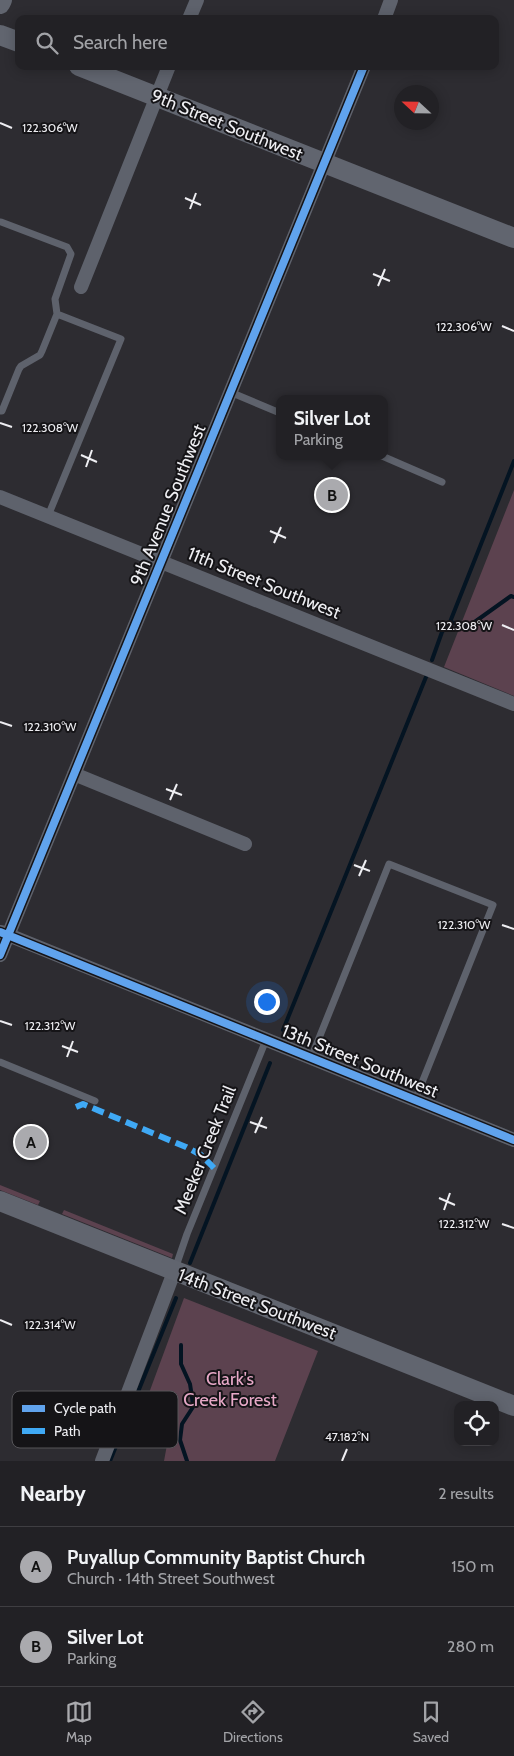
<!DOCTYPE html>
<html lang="en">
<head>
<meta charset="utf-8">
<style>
	body { margin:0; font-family:Cabin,sans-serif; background:#2a292d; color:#f1f3f6 }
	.controls { position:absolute; right:15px; bottom:15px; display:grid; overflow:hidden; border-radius:10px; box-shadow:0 2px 12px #0003 }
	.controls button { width:45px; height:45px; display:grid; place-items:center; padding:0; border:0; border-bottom:1px solid #3f3e42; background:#222125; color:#f1f3f6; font:25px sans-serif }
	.compass { position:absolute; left:394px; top:85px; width:45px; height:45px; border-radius:50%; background:#222125; box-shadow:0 2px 12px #0003; rotate:292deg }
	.you { position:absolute; left:266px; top:1001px; width:18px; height:18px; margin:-12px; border:4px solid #fff; border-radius:50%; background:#1a73e8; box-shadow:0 0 0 8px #1a73e833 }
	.badge { display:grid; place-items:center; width:32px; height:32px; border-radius:50%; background:#aaaaae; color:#111; font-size:16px; font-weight:700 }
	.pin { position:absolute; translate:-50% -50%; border:2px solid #fff; box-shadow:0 1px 5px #0006 }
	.popup { position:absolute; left:276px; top:395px; width:112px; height:65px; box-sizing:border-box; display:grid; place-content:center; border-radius:10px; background:#222125; filter:drop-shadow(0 1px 4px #0005); font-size:16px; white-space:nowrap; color:#a2a3a7 }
	.popup b { font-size:19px; color:#f1f3f6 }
	.popup::after { content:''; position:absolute; left:50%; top:100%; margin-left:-10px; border:10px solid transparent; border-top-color:#222125 }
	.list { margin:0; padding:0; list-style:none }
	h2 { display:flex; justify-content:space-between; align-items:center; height:65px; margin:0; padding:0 20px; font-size:21px }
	h2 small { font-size:16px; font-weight:400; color:#a2a3a7 }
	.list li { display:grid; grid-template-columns:32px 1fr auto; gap:15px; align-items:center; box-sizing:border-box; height:80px; padding:0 20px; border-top:1px solid #3f3e42 }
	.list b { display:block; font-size:19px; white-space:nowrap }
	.list p { margin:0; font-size:16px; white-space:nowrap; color:#a2a3a7 }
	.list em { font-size:16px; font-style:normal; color:#a2a3a7 }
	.icon { flex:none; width:28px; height:28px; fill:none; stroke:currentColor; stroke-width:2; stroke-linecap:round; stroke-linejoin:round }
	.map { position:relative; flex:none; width:514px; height:1461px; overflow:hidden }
	.search { position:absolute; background:#222125; box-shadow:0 2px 12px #0003; left:15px; right:15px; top:15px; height:55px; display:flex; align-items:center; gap:12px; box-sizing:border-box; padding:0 18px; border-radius:10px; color:#a2a3a7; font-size:19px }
	.sheet { height:225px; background:#222125 }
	nav { display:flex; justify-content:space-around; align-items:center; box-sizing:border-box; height:70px; border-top:1px solid #3f3e42; background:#222125; font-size:14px; color:#a2a3a7 }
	nav a { display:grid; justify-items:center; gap:2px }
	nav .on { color:#aaaaae }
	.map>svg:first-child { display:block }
	.green { fill:#5c424f }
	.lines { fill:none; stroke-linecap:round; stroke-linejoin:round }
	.stream { stroke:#041422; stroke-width:4 }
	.lane { stroke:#5e626c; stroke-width:7 }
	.street { stroke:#5e626c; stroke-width:14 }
	.secondary { stroke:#61656f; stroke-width:20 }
	.quiet { stroke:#3fa9f5; stroke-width:6; stroke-dasharray:12 6; stroke-linecap:butt }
	.cycleway-casing { stroke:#151417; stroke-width:11 }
	.cycleway { stroke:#60a3ed; stroke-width:8 }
	.ticks { fill:none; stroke:#eeeef2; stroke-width:2 }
	.labels { text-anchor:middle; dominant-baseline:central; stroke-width:4; stroke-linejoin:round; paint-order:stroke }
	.street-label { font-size:18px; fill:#eeeef2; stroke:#151417 }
	.park-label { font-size:18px; fill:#e8a9c8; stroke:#151417 }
	.key { fill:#151417; stroke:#565559; stroke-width:1 }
	.key-label { font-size:14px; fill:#eeeef2 }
	.ticks-label { font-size:12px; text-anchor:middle; fill:#eeeef2; stroke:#151417; stroke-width:4; stroke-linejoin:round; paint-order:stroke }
</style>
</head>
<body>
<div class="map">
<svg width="514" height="1461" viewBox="0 0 514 1461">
	<rect width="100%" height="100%" fill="#2d2c31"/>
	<path class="green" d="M 514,490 L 514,696 L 444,667 Z
		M 0,1185 L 40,1201 L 38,1205 L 0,1190 Z
		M 64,1210 L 173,1254 L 172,1258 L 62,1214 Z
		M 184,1298 L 318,1351 L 275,1461 L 164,1461 L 171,1423 L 149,1393 Z"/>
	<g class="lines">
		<path class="stream" d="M 450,622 L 514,461
			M 432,660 L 442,632 L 450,622 L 469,626 L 511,596 L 514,597
			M 283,1030 L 426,677
			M 190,1263 L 270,1063
			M 181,1345 L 181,1364 L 190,1384 L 192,1397 L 193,1407 L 182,1424 L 180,1440 L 187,1461
			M 110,1461 L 176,1298"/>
		<path class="lane" d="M 230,392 L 280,413
			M 0,411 L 2,411 L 19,369 L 21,366 L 40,355 L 42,351 L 57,314 L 55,299 L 71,254 L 67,247 L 1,222
			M 382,456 L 442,482
			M 48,516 L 121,339 L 57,314
			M 311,1058 L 389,864 L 493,905 L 415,1100
			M 0,1062 L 95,1101
			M 175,1269 L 187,1234 L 266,1040"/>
		<path class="street" d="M 189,19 L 197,0
			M 384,19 L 391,0
			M 81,287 L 169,66
			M 0,497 L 514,704
			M 74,774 L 245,844
			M 1,932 L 514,1140
			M 0,955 L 364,66
			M 102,1461 L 174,1272"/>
		<path class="secondary" d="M 0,4 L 2,0
			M 0,35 L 19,42
			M 79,66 L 514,238
			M 0,1201 L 514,1406"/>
		<path class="quiet" d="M 76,1107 L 83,1104 L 186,1147 L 201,1155 L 214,1168"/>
		<g class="cycleway-casing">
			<path id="cycleway" d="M 0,932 L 514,1140
				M 0,955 L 364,66"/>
		</g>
		<use href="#cycleway" class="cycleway"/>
	</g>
	<path class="ticks" d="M 0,123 L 12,128M 185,198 L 201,205M 190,209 L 196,193M 373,274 L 390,281M 378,286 L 385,269M 502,326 L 514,331M 0,423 L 12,427M 81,455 L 97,462M 86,467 L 92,450M 270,531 L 286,538M 274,543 L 281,527M 502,625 L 514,630M 0,722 L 12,726M 166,789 L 182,795M 170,800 L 177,784M 354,865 L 370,871M 359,876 L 366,860M 502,925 L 514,929M 0,1021 L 12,1025M 62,1046 L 78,1052M 67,1057 L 73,1041M 250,1122 L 267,1128M 255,1133 L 262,1117M 439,1198 L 455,1205M 444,1210 L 450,1193M 502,1224 L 514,1228M 0,1320 L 12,1325M 342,1461 L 347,1449"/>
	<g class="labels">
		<g class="street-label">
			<text transform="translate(227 125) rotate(22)">9th Street Southwest</text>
			<text transform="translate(168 505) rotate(-68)">9th Avenue Southwest</text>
			<text transform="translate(264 583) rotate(22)">11th Street Southwest</text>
			<text transform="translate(360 1061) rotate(22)">13th Street Southwest</text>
			<text transform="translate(205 1150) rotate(-68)">Meeker Creek Trail</text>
			<text transform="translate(257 1304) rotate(21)">14th Street Southwest</text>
		</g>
		<g class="park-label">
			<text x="230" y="1379">Clark's<tspan x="230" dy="21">Creek Forest</tspan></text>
		</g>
	</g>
	<rect x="12" y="1391" width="166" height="57" rx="8" class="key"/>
	<rect x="22" y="1405" width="23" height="7" fill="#60a3ed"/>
	<rect x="22" y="1428" width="23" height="6" fill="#3fa9f5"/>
	<g class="key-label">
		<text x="54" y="1413">Cycle path</text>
		<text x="54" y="1436">Path</text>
	</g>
	<g class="ticks-label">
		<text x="50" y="132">122.306°W</text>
		<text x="464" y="331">122.306°W</text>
		<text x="50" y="432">122.308°W</text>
		<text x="464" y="630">122.308°W</text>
		<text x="50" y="731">122.310°W</text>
		<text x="464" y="929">122.310°W</text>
		<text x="50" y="1030">122.312°W</text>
		<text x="464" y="1228">122.312°W</text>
		<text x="50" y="1329">122.314°W</text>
		<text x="347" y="1441">47.182°N</text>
	</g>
</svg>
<div class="controls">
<button><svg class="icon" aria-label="locate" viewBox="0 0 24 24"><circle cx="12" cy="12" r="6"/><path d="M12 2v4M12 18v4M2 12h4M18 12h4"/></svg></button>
</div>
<svg class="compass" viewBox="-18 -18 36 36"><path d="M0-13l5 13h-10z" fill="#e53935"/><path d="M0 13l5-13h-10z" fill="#a2a3a7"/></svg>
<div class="you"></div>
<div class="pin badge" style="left:31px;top:1142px">A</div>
<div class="pin badge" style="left:332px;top:495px">B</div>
<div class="popup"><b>Silver Lot</b>Parking</div>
<div class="search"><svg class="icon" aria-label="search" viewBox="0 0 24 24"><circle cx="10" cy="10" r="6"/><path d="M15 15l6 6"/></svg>Search here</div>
</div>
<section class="sheet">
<h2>Nearby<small>2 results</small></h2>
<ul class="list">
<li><span class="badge">A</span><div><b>Puyallup Community Baptist Church</b><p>Church · 14th Street Southwest</p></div><em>150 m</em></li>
<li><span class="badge">B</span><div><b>Silver Lot</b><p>Parking</p></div><em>280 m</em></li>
</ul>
</section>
<nav>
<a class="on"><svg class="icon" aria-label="map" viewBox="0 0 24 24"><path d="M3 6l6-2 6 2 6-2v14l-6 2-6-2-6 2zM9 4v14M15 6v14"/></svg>Map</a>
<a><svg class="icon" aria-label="directions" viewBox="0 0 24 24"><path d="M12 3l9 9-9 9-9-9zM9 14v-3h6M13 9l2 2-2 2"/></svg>Directions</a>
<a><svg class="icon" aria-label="saved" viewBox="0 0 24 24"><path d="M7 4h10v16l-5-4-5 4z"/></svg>Saved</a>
</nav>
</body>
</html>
